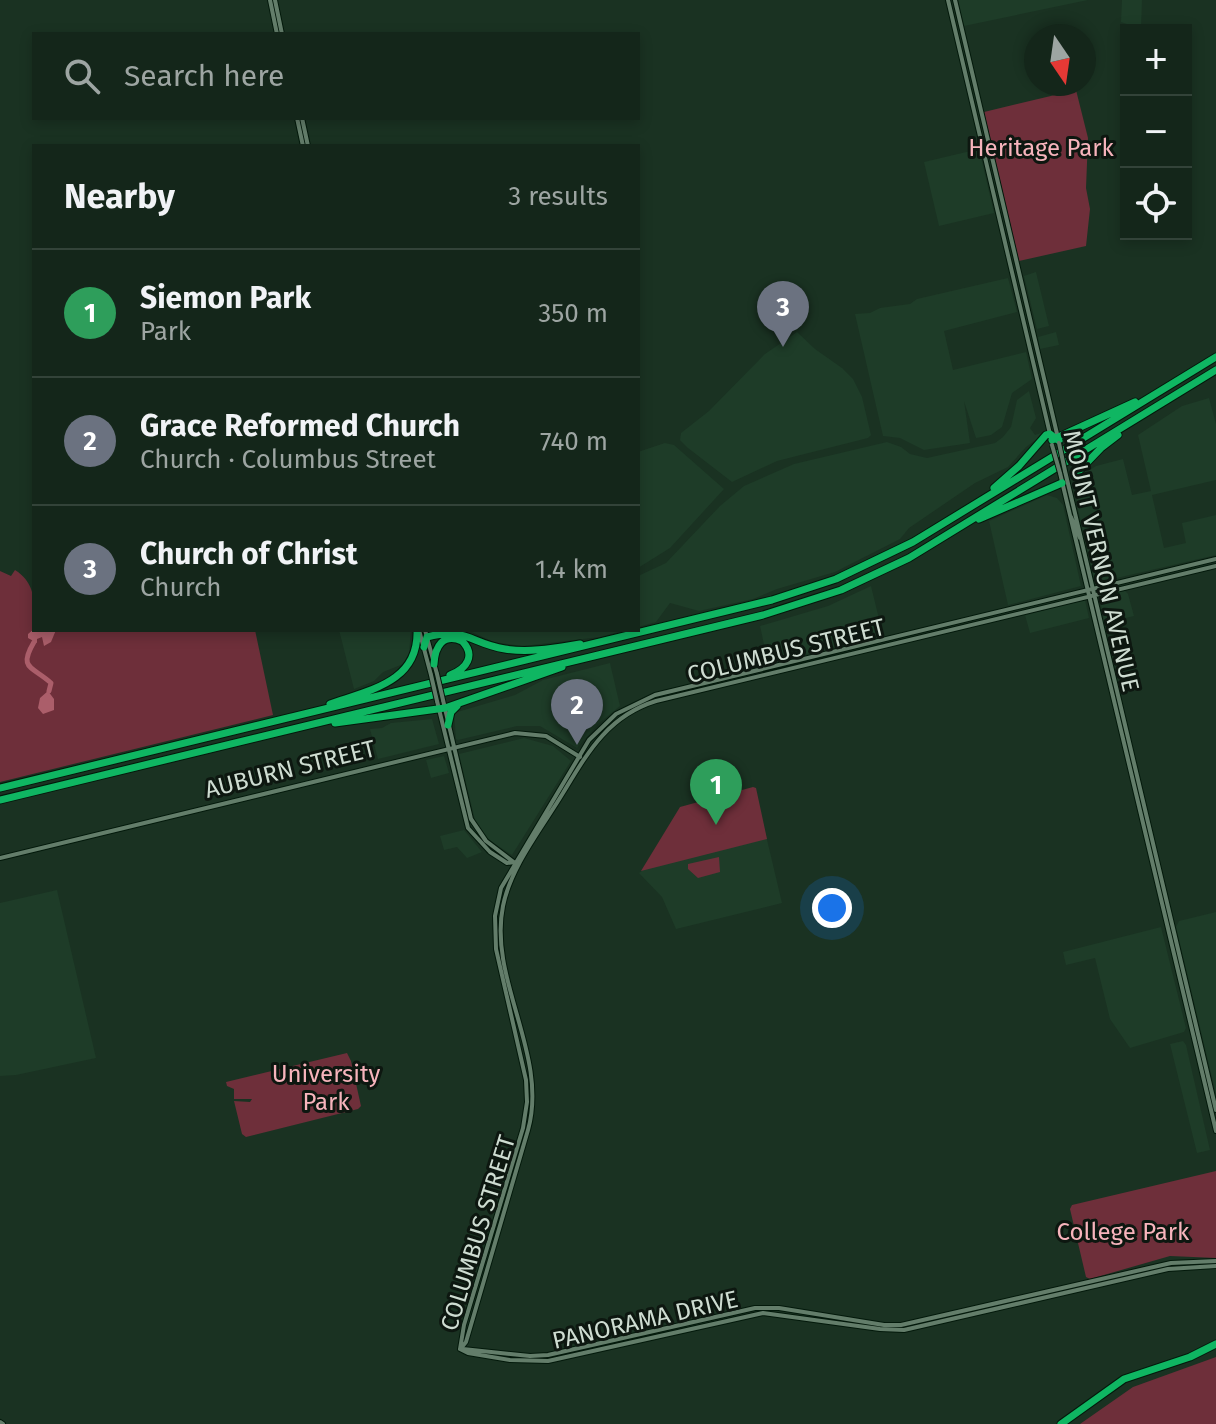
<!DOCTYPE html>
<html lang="en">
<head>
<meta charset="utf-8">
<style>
	body { margin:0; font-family:"Fira Sans",sans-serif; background:#1d2e23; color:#f1f3f6 }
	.controls { position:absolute; right:24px; top:24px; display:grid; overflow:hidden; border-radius:0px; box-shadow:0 4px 12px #0003 }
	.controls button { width:72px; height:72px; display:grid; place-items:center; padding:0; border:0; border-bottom:2px solid #334339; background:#14261a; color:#f1f3f6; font:40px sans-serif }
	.compass { position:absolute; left:1024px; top:24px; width:72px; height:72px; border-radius:50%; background:#14261a; box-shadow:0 4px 12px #0003; rotate:167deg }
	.you { position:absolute; left:832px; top:908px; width:28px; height:28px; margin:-20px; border:6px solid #fff; border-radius:50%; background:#1a73e8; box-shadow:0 0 0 12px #1a73e833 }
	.badge { display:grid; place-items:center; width:52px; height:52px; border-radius:50%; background:#f49aa6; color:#fff; font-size:26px; font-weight:700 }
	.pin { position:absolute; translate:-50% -66px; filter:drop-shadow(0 2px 4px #0008) }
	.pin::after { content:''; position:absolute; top:42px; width:28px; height:24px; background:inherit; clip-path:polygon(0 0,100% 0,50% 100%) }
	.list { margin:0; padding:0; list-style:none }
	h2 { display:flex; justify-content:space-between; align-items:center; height:104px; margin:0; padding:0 32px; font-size:34px }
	h2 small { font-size:26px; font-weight:400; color:#9da5a2 }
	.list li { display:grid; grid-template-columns:52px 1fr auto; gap:24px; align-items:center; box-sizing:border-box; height:128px; padding:0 32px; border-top:2px solid #334339 }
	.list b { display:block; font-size:30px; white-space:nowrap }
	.list p { margin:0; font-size:26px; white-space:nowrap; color:#9da5a2 }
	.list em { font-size:26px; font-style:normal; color:#9da5a2 }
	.icon { flex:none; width:44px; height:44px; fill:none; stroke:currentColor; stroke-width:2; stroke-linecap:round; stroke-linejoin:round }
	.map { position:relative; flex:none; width:1216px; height:1424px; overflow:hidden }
	.search { position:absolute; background:#14261a; box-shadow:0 4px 12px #0003; left:32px; top:32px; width:608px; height:88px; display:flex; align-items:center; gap:20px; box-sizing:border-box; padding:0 28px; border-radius:0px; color:#9da5a2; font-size:30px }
	.panel { position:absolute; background:#14261a; box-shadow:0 4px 12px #0003; left:32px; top:144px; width:608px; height:488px; border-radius:0px }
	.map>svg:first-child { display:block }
	.built { fill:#1e3c28 }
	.green { fill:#6e2f3a }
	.water { fill:#ab5e6a }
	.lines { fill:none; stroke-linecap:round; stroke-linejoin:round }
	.river { stroke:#ab5e6a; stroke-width:5 }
	.secondary-casing { stroke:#03190b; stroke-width:6 }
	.motorway-casing { stroke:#03190b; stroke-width:9 }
	.secondary { stroke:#637d6a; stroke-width:4 }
	.motorway { stroke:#0fb662; stroke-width:7 }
	.secondary-bridge-casing { stroke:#03190b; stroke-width:6; stroke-linecap:butt }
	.secondary-bridge { stroke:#637d6a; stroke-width:4 }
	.labels { text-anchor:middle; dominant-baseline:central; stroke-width:6; stroke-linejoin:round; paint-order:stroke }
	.park-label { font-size:24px; fill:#f7b4bc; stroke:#0d1710 }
	.street-label { font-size:24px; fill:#cedcd1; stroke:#0d1710 }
</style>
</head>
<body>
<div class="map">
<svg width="1216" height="1424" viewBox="0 0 1216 1424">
	<rect width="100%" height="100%" fill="#1a3222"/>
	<path class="built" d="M 958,0 L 1088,0 L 964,26 Z
		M 1122,0 L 1142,0 L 1141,29 L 1121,22 Z
		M 979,149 L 994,213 L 939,226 L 924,162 Z
		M 1036,272 L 1049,326 L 1037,329 L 1024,276 Z
		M 1008,278 L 1017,312 L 944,331 L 953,370 L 1026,352 L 1032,379 L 1012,393 L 1002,427 L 991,435 L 976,438 L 964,401 L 970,443 L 924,450 L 900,438 L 883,436 L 855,314 L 870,313 L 880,308 L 910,304 L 917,299 Z
		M 797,332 L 815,349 L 842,368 L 853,379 L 862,397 L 871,435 L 868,438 L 777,461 L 732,482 L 688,448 L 680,440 L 681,433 L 709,411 L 765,354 Z
		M 1056,332 L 1059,345 L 1040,349 L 1038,337 Z
		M 1029,391 L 1036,418 L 1030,428 L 1035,435 L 1041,433 L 1037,439 L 1026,447 L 1008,467 L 975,483 L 909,528 L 900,539 L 835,572 L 777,589 L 753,599 L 699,611 L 670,603 L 656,622 L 638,627 L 638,576 L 666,563 L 720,506 L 744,486 L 794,464 L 887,442 L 901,447 L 910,454 L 927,458 L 995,443 L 1003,437 L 1011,427 L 1017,400 Z
		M 1209,398 L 1216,424 L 1216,480 L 1152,495 L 1164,548 L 1186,543 L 1182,523 L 1216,515 L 1216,555 L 1095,583 L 1077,505 L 1076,487 L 1079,477 L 1096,466 L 1123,459 L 1132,495 L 1151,491 L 1138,435 L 1182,406 Z
		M 665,443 L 674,445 L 724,489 L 670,548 L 638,568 L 638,452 Z
		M 1047,495 L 1057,498 L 1063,505 L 1081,586 L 1008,605 L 989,521 Z
		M 871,586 L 883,635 L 768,663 L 760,626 L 828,606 Z
		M 1124,590 L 1128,594 L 1134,616 L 1104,623 L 1100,597 Z
		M 1085,600 L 1089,618 L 1030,633 L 1025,615 Z
		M 339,630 L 411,630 L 409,654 L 403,664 L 383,672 L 374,681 L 354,689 Z
		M 467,630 L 625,630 L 600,637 L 523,646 L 494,642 Z
		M 610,663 L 620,706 L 598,724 L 577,748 L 540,726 L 517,726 L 458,740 L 456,739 L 454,713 L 515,695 L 543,680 Z
		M 432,719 L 439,744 L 378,759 L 370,729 L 382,728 L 391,723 Z
		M 524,738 L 553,746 L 571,761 L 512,855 L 489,840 L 476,824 L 459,754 Z
		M 444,756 L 449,773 L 431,778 L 426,760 Z
		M 755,789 L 782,903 L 676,929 L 662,897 L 639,873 Z
		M 464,830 L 482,852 L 467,858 L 457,847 L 444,850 L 440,836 Z
		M 57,890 L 96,1058 L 16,1075 L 0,1076 L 0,903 Z
		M 1216,912 L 1216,1094 L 1176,927 L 1179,921 Z
		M 1161,927 L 1186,1028 L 1184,1032 L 1130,1048 L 1110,1019 L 1095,958 L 1066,965 L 1063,952 Z
		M 1183,1041 L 1186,1045 L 1210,1150 L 1197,1153 L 1170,1044 Z"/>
	<path class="green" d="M 1076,90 L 1088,138 L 1086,188 L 1090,209 L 1086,246 L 1019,261 L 984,112 Z
		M 15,570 C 38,585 34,605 34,630 L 255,630 L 273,715 L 0,782 L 0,571 L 11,576 Z
		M 753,787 L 756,788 L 767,839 L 641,871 L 680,807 Z
		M 719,857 L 720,872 L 698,878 L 688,869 L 688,864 Z
		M 347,1053 L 351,1061 L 361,1106 L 358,1109 L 246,1137 L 242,1134 L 234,1101 L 250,1102 L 252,1099 L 234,1099 L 234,1089 L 227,1086 L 226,1082 Z
		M 1216,1171 L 1216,1258 L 1170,1256 L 1090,1279 L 1086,1277 L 1070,1209 L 1072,1205 Z
		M 1216,1357 L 1216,1424 L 1080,1424 L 1133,1387 Z"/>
	<path class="water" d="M 34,629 L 34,630 L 56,630 L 51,642 L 44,646 L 42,637 L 37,639 L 37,643 L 28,638 L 28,634 Z
		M 48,691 L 54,699 L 54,710 L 43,714 L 38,708 L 40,698 Z"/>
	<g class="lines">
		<path class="river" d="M 34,642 C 18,669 32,666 51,683 L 49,691"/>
		<g class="secondary-casing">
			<path id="secondary" d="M 270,0 L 277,34
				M 275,0 L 282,34
				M 948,0 L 1050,434
				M 955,0 L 1058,438
				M 297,118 L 303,146
				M 302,118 L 308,146
				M 1065,471 L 1216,1110
				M 1060,473 L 1216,1131
				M 1071,517 L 1080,538
				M 419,630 L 431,675
				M 425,630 L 437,674
				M 443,700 L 471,819 L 486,841 L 515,863
				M 437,701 L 468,828 L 490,852 L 507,863 L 514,862
				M 0,858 L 515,733 L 546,736 L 580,757
				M 462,1347 L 466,1342 L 528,1130 C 549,1055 488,980 503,906 C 511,866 542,828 563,793 C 588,752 608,716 656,701 L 1216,566
				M 460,1349 L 464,1325 L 523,1128 L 527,1102 L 526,1080 L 496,949 L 495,916 L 501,888 L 589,740 L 616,714 L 655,695 L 1216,559
				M 460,1349 L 468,1353 L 510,1360 L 548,1361 L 763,1313 L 880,1329 L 904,1330 L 1168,1269 L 1216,1266
				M 463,1349 L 530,1356 L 548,1355 L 755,1308 L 779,1308 L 884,1325 L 901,1325 L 1171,1263 L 1216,1261
				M 0,1422 L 3,1424"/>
		</g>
		<g class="motorway-casing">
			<path id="motorway" d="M 1052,440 L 1135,402
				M 1076,474 L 1101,448 L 1118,435
				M 994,488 L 1019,466 L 1046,435 L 1050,434 L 1059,441
				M 979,519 L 1062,483
				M 424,647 L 427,637 C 468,627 469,643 505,649 C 530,653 555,648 580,644
				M 434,664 C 435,646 443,633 462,641 C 476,655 467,669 450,675
				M 330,704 C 370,690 419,682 417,630
				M 335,723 L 445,708 L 562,667
				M 448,725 L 451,712 L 457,706
				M 0,788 L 772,600 L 836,579 L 913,542 L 1216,357
				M 0,800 L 763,615 L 841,590 L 909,558 L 1216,370
				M 1061,1424 L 1124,1379 L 1190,1357 L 1216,1344"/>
		</g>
		<use href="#secondary" class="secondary"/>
		<use href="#motorway" class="motorway"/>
		<g class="secondary-bridge-casing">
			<path id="secondary-bridge" d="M 1059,443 L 1065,471
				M 1052,445 L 1060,473
				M 437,674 L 443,700
				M 431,675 L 437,701"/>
		</g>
		<use href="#secondary-bridge" class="secondary-bridge"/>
	</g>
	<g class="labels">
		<g class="park-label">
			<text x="1041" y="148">Heritage Park</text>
			<text x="326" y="1074">University<tspan x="326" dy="28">Park</tspan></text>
			<text x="1123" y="1232">College Park</text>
		</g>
		<g class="street-label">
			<text transform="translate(1101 561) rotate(77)">MOUNT VERNON AVENUE</text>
			<text transform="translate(786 651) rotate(-14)">COLUMBUS STREET</text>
			<text transform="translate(290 769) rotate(-14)">AUBURN STREET</text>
			<text transform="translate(478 1233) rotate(-73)">COLUMBUS STREET</text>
			<text transform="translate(645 1320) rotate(-13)">PANORAMA DRIVE</text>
		</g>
	</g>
</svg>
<div class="controls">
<button>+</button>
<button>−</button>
<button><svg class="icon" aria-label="locate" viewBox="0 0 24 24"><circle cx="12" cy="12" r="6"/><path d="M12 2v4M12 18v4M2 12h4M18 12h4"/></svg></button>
</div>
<svg class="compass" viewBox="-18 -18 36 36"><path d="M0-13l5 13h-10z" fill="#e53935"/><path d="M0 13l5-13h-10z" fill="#9da5a2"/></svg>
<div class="you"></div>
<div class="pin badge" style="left:716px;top:825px;background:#2e9e5b">1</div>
<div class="pin badge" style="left:577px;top:745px;background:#6b7280">2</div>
<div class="pin badge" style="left:783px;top:347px;background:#6b7280">3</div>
<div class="search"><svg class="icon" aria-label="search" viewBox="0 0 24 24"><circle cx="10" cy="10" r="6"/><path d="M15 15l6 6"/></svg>Search here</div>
<section class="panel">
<h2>Nearby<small>3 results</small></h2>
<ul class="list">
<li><span class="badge" style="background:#2e9e5b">1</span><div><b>Siemon Park</b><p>Park</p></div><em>350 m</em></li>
<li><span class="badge" style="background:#6b7280">2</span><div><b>Grace Reformed Church</b><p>Church · Columbus Street</p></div><em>740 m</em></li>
<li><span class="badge" style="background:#6b7280">3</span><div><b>Church of Christ</b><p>Church</p></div><em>1.4 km</em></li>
</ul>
</section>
</div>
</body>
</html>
